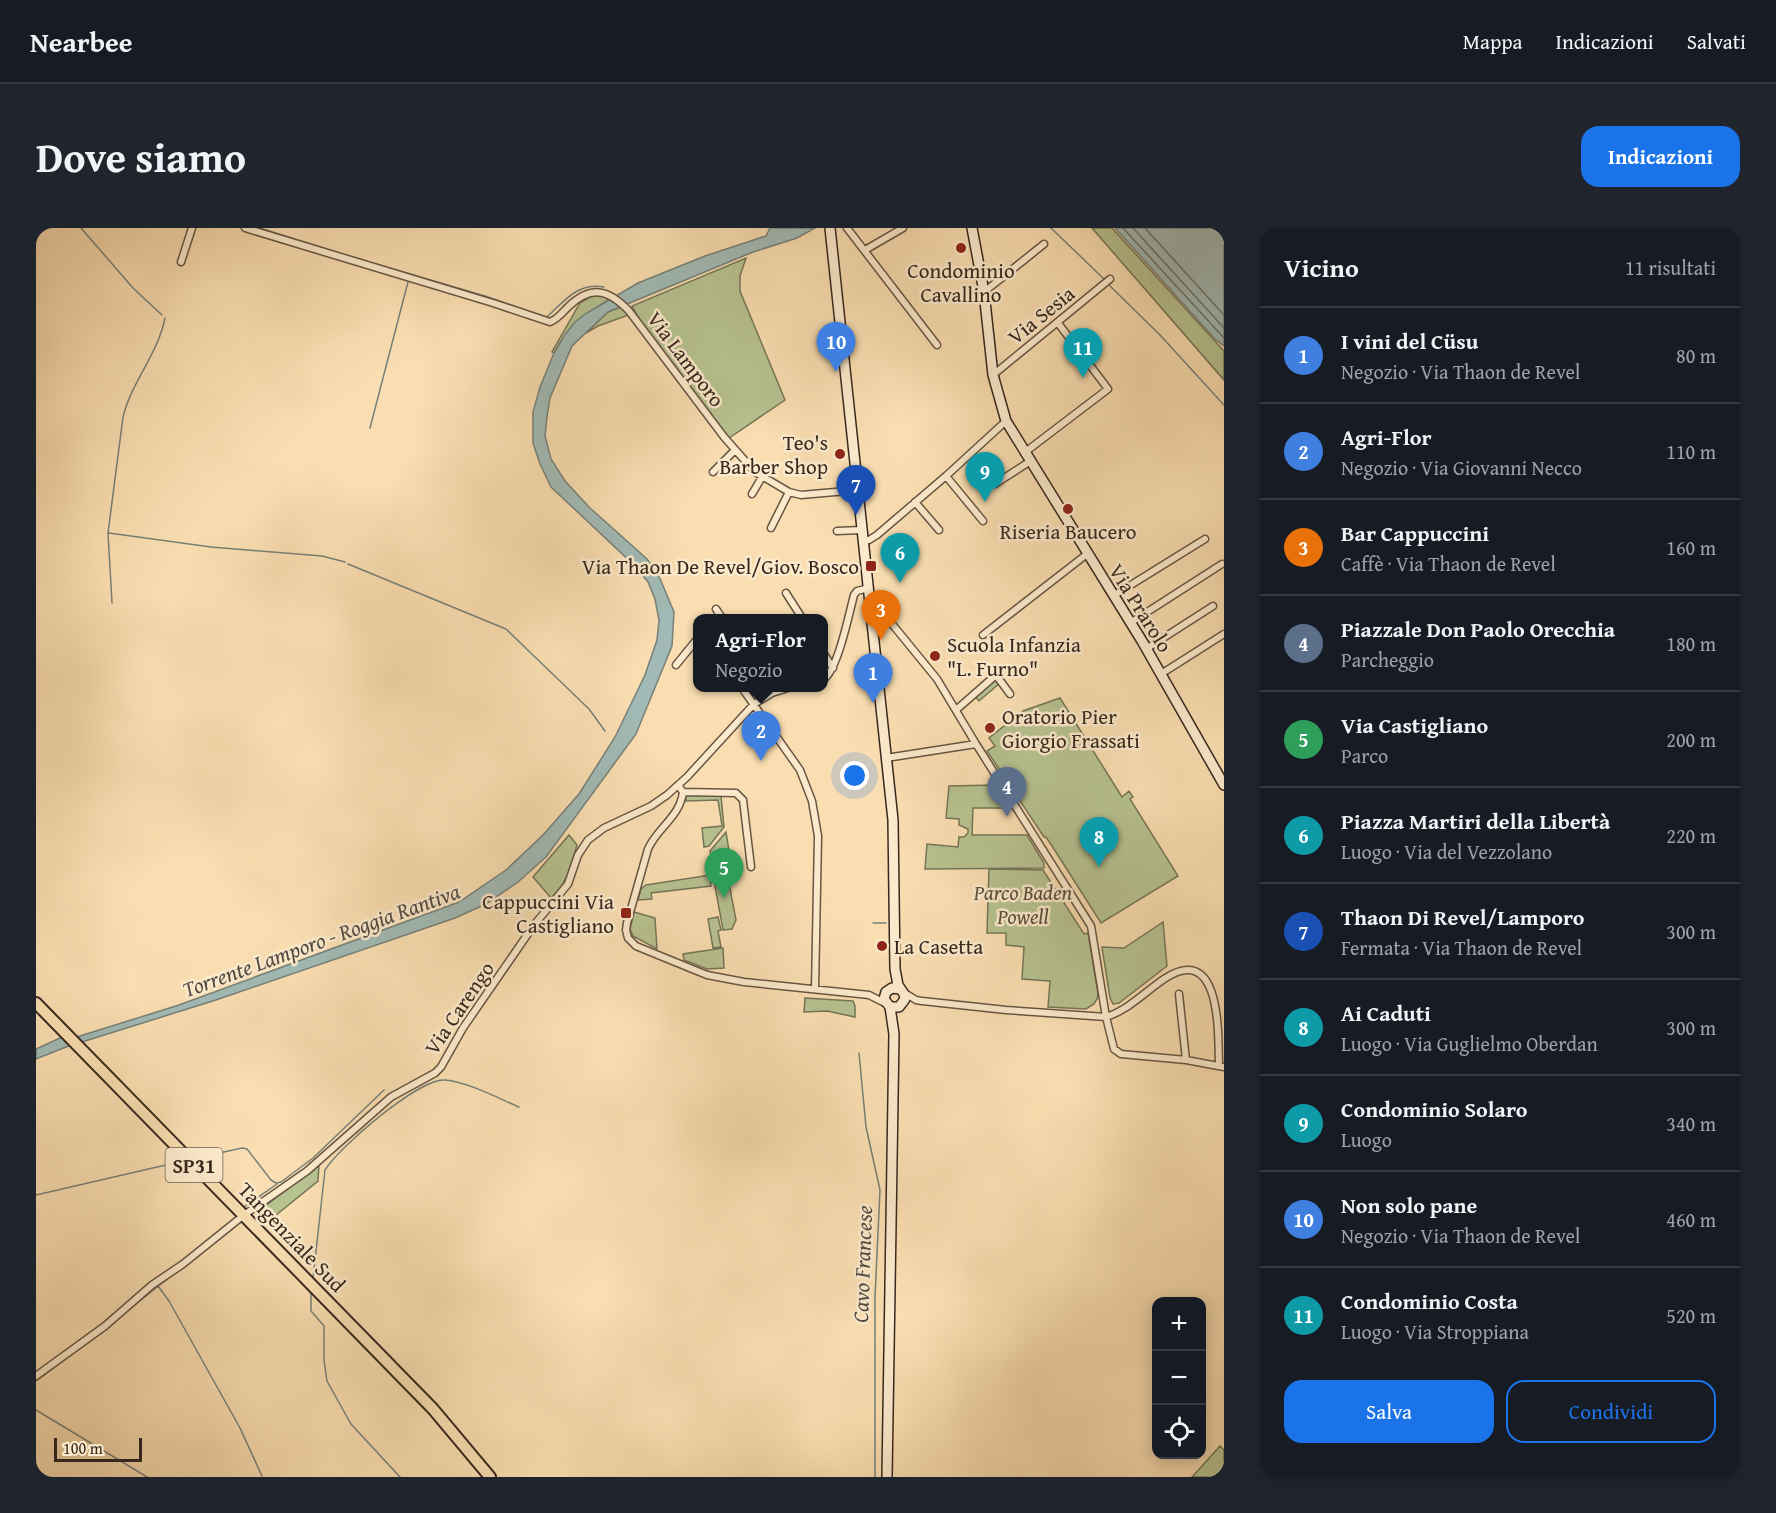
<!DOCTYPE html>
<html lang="it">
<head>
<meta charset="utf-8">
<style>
	body { margin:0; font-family:"Gentium Book Plus",serif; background:#20242c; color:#f1f3f6 }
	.controls { position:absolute; right:18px; bottom:18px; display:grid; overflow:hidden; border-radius:12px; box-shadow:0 3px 15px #0003 }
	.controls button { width:54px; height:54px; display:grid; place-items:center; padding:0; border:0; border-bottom:2px solid #363941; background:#171b24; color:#f1f3f6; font:30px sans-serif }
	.scale { position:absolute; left:18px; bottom:15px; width:88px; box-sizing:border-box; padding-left:6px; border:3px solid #36281e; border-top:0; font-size:16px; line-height:21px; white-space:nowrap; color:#36281e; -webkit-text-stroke:4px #fceacc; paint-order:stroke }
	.you { position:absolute; left:819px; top:548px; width:21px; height:21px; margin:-15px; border:4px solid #fff; border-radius:50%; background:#1a73e8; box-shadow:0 0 0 9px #1a73e833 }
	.badge { display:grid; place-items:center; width:39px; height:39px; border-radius:50%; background:#1a73e8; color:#fff; font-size:20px; font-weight:700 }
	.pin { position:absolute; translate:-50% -50px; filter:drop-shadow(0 2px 3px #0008) }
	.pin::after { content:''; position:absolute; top:32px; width:21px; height:18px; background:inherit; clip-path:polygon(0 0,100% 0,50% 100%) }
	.popup { position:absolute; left:657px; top:386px; width:135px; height:78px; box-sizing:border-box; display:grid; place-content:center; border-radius:12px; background:#171b24; filter:drop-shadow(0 2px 4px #0005); font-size:20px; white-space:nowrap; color:#9ea1a6 }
	.popup b { font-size:22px; color:#f1f3f6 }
	.popup::after { content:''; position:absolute; left:50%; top:100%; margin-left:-12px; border:12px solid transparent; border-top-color:#171b24 }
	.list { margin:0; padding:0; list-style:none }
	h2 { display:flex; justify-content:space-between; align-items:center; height:78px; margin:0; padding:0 24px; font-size:26px }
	h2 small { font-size:20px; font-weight:400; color:#9ea1a6 }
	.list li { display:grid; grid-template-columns:39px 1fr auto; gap:18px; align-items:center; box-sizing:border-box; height:96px; padding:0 24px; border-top:2px solid #363941 }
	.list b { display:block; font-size:22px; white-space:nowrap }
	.list p { margin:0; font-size:20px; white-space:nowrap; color:#9ea1a6 }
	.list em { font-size:20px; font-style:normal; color:#9ea1a6 }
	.actions { display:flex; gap:12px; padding:18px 24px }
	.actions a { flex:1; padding:14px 0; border:2px solid #1a73e8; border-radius:18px; text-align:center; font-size:21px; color:#1a73e8 }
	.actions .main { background:#1a73e8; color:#fff }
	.icon { flex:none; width:33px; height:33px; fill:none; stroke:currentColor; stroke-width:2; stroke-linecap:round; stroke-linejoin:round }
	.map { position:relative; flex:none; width:1188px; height:1249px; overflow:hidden; border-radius:18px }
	header { display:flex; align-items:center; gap:36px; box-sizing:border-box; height:84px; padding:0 30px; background:#171b24; border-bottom:2px solid #363941 }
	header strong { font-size:28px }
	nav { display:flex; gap:33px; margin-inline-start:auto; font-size:21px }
	.intro { display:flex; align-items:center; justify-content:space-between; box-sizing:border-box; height:144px; padding:0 36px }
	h1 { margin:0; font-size:42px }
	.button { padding:15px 27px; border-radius:18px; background:#1a73e8; color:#fff; font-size:21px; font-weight:700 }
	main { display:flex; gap:36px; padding:0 36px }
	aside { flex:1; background:#171b24; border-radius:18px; box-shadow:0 3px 15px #0003 }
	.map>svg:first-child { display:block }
	.green { fill:#b7c291; stroke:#767558; stroke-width:1.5 }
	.water { fill:#a1bab5; stroke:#768079; stroke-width:1.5 }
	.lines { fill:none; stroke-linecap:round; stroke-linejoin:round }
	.shore { stroke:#6c716a; stroke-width:1.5 }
	.stream { stroke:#768079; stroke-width:1.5 }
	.street-casing { stroke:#675643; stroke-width:9 }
	.secondary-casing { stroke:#36281e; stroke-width:12 }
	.primary-casing { stroke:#36281e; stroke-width:14 }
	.street { stroke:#fceacc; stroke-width:6 }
	.secondary { stroke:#fceacc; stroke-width:9 }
	.primary { stroke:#fadeb1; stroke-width:10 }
	.poi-dot { fill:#8f2418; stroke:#fceacc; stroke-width:2 }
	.labels { text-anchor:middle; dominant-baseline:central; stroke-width:5; stroke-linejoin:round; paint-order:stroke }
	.shield { fill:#fceacc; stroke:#716252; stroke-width:1.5 }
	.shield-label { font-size:20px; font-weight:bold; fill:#36281e }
	.poi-label { font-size:21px; fill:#36281e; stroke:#fceacc; text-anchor:end }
	.street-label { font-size:21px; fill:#36281e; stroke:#fceacc }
	.park-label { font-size:21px; font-style:italic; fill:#564e3b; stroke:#fceacc }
	.water-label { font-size:22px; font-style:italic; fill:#514c44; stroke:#fceacc }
</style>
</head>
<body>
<header>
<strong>Nearbee</strong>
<nav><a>Mappa</a><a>Indicazioni</a><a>Salvati</a></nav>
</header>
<div class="intro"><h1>Dove siamo</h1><a class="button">Indicazioni</a></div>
<main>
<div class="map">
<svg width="1188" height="1249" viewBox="0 0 1188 1249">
	<rect width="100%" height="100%" fill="#fadeb1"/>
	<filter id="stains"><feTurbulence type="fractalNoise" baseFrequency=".00333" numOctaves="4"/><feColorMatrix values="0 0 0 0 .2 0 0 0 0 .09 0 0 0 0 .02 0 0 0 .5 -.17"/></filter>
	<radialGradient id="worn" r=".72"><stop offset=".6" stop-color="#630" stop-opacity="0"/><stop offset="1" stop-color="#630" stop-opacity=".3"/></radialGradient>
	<path class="green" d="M 1056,0 L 1076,0 L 1188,123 L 1188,152 Z
		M 710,30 L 704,48 L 704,63 L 749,172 L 693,210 L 604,92 L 596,78 Z
		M 565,67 L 574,71 C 547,87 534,98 518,125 L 516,124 L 544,75 L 556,68 Z
		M 585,79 L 591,86 L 590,88 L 562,98 L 550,105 L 572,84 Z
		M 960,450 L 964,455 L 943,473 L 938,467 Z
		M 1024,470 L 1086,569 L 1093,563 L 1097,569 L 1094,571 L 1142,648 L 1065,695 L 1016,618 L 1010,609 L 1008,609 L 951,523 L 959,518 L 953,510 L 987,483 Z
		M 960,557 L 974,580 L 937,580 L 936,607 L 991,607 L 1008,635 L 1008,640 L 889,641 L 891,616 L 922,619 L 923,609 L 928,609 L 932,605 L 932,601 L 923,597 L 923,591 L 910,590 L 913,558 Z
		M 650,566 L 685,568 L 688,599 L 673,618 L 668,619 L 666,600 L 686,598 L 682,572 L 650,573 Z
		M 690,604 L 694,629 L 688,638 L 689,641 L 678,643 L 674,623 Z
		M 533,607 L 541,617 C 535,637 531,656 515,670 L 497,649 Z
		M 953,641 L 1007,642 L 1048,706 L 1052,705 L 1062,766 L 1061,771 L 1058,776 L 1050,781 L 1012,779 L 1014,753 L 986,751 L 988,719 L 970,717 L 970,705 L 951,705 Z
		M 691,645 L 700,692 L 696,701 L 687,702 L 677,647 Z
		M 674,647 L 675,658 L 615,665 L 616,671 L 602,672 L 605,661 L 610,657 Z
		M 598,684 L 619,690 L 621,721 L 597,708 L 594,701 Z
		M 682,689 L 685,702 L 682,703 L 685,719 L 677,720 L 672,691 Z
		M 1127,694 L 1131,738 L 1083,775 L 1077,776 L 1074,770 L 1066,719 L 1088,720 Z
		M 687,720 L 688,740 L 671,741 L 648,732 L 647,726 Z
		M 769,770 L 817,773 L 819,778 L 819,789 L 791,783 L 768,784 Z
		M 283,937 L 282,953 L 229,996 L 220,985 Z
		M 1184,1218 L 1188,1222 L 1188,1249 L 1156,1249 Z"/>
	<path class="water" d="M 734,0 L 779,0 L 761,10 L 717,24 L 572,84 L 536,118 L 514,170 L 511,189 L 509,208 L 515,231 L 529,253 L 554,280 L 611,331 L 622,346 L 638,384 L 636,418 L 600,506 L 510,629 L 482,654 L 450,676 L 419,690 L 180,772 L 30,819 L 0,831 L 0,821 L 26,809 L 44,808 L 143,777 L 423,674 L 470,642 L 507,607 L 543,566 L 579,509 L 609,447 L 621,412 L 623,392 L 619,371 L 612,354 L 599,338 L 515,259 L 504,236 L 497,215 L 497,184 L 504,159 L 518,125 L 528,108 L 539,94 L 549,86 L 602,55 L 669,28 L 730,8 Z
		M 1079,0 L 1188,0 L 1188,118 L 1179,111 Z"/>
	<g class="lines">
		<path class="shore" d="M 1087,0 L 1188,110
			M 1097,0 L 1188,100
			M 1109,0 L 1188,87"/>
		<path class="stream" d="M 45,0 L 97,60 L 126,87
			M 224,0 L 303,25
			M 1015,0 L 1068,51
			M 316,29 L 449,68 L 510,89 L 512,88 C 529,72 543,54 568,59
			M 1072,56 L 1124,107 L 1188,177
			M 334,200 L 372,54
			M 73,305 L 175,319 L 286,328 L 309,334
			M 312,336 L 470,401 L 553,481 L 569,503
			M 76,375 L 72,305 L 87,189 C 95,155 122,126 129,90
			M 837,695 L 850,695
			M 823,825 L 830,899 L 844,962 L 839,1069 L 839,1249
			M 161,930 L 206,920 L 211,921 L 235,952 L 240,955 L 245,954 L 277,930 L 348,862
			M 0,967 L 147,933
			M 208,979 L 241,956
			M 172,1020 L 206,993
			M 277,1050 L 289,942 C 303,919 383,850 409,852 C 432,854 462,870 483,879
			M 122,1058 L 133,1073 L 204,1200 L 226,1248
			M 275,1064 L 275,1083 L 288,1098 L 288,1132 L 291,1153 L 315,1196 L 364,1249
			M 80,1092 L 135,1048
			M 0,1153 L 36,1126
			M 0,1182 L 111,1249"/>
		<g class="street-casing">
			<path id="street" d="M 209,0 L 457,75 L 514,94 C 522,91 526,85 532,79 C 555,57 572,61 593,83 L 688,209 L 719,244 L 753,264 L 765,267 L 822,262
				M 811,0 L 901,117
				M 829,22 L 867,0
				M 145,34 L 156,0
				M 948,64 L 1008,16
				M 957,147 L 1074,51
				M 988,225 L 1072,161 L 1022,95
				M 677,244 L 699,222
				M 910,248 L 947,293
				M 959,256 L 993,234
				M 716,266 L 726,249
				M 879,274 L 903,302
				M 735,300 L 753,264
				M 801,303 L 826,302
				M 827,313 L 833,312 L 841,307 L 910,248 L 970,193
				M 750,365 L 766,390
				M 1077,368 L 1169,311
				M 834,369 L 901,451 L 940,516 L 1055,698 L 1070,789 L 1078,821 L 1085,826 L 1150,832 L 1188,839
				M 680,381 L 686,390
				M 1094,395 L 1186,336
				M 947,407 L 1051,326
				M 1110,421 L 1177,378
				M 788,426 L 797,440
				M 640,437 L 662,410
				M 1125,446 L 1188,406
				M 788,451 C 802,441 813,386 818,367 L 821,363 L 833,360
				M 706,460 L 764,542 L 776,573 L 782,608 L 779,761
				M 920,482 L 960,447 L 974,466
				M 850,530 L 940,516
				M 642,557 L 647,564 C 644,589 621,600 612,621 L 591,695 L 590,702 L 592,710 L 600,718 L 671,747 L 708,754 L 833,767 L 849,775
				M 647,564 L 700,565 L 707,572 L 715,639
				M 867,764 L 880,772 L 886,773 L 970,782 L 1070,789 C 1092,782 1109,764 1128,751 C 1186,713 1182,806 1183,838
				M 1143,766 L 1150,832
				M 0,1148 L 69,1098 L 116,1057 L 147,1036 L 208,987 L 271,943 L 355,869 L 399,845 L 405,839 L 427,800 L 498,697 L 532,656 L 542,627 L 552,612 L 568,600 L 615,578 L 631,567 L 651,549 L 718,476 L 736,465 L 752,460"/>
		</g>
		<g class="secondary-casing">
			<path id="secondary" d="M 794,0 L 857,592 L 859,741 L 862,757 L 868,766 L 869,771 L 863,779 L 854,779 L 848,771 L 850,764 L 856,760 L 864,761
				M 936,0 L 948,64 L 957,147 L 970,193 L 1106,413 L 1188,557
				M 851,1249 L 858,806 L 854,779"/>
		</g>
		<g class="primary-casing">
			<path id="primary" d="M 0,775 L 397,1181 L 454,1249"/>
		</g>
		<use href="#street" class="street"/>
		<use href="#secondary" class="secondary"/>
		<use href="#primary" class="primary"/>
	</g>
	<g class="poi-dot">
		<circle cx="925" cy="20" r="6"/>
		<circle cx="804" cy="226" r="6"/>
		<circle cx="1032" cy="281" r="6"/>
		<rect x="829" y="332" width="12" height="12" rx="3"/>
		<circle cx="899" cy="428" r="6"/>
		<circle cx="954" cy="500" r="6"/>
		<rect x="584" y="679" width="12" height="12" rx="3"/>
		<circle cx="846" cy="718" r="6"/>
	</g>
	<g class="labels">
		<rect class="shield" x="129.5" y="920" width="57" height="34" rx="4.5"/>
		<g class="shield-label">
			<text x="158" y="937">SP31</text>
		</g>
		<g class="poi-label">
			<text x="925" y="42" text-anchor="middle">Condominio<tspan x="925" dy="24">Cavallino</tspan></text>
			<text x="792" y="214">Teo's<tspan x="792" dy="24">Barber Shop</tspan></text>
			<text x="1032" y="303" text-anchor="middle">Riseria Baucero</text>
			<text x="823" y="338">Via Thaon De Revel/Giov. Bosco</text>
			<text x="911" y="416" text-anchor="start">Scuola Infanzia<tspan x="911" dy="24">"L. Furno"</tspan></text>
			<text x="966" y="488" text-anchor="start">Oratorio Pier<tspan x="966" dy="24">Giorgio Frassati</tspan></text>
			<text x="578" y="673">Cappuccini Via<tspan x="578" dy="24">Castigliano</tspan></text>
			<text x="858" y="718" text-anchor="start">La Casetta</text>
		</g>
		<g class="street-label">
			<text transform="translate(1005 87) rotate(-39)">Via Sesia</text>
			<text transform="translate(650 131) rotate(53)">Via Lamporo</text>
			<text transform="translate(1105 380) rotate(58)">Via Prarolo</text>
			<text transform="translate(423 780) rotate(-56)">Via Carengo</text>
			<text transform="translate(256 1009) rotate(46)">Tangenziale Sud</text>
		</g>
		<g class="park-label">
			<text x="987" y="664">Parco Baden<tspan x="987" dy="24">Powell</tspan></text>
		</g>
		<g class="water-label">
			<text transform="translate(285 712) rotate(-20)">Torrente Lamporo - Roggia Rantiva</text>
			<text transform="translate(826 1036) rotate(-88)">Cavo Francese</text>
		</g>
	</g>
	<rect width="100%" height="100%" filter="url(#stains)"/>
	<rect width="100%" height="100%" fill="url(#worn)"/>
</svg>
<div class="controls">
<button>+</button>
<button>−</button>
<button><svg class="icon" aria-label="locate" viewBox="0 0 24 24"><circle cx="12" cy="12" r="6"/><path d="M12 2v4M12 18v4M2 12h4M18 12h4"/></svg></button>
</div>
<div class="scale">100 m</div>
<div class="you"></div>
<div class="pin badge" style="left:837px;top:475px;background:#3f7fe0">1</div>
<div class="pin badge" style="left:725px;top:533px;background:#3f7fe0">2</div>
<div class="popup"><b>Agri-Flor</b>Negozio</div>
<div class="pin badge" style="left:845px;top:412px;background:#e8710a">3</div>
<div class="pin badge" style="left:971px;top:589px;background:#5c6f8a">4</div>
<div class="pin badge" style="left:688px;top:670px;background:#2e9e5b">5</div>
<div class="pin badge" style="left:864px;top:355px;background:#0f9aa8">6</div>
<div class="pin badge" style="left:820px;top:287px;background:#1a4fb4">7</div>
<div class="pin badge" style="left:1063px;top:639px;background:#0f9aa8">8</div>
<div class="pin badge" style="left:949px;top:274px;background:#0f9aa8">9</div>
<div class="pin badge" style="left:800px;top:144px;background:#3f7fe0">10</div>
<div class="pin badge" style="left:1047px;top:150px;background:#0f9aa8">11</div>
</div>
<aside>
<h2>Vicino<small>11 risultati</small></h2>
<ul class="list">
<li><span class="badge" style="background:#3f7fe0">1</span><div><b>I vini del Cüsu</b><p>Negozio · Via Thaon de Revel</p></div><em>80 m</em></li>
<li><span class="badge" style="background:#3f7fe0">2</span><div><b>Agri-Flor</b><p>Negozio · Via Giovanni Necco</p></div><em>110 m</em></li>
<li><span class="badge" style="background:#e8710a">3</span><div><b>Bar Cappuccini</b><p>Caffè · Via Thaon de Revel</p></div><em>160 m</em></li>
<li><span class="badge" style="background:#5c6f8a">4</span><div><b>Piazzale Don Paolo Orecchia</b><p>Parcheggio</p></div><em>180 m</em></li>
<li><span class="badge" style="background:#2e9e5b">5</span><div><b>Via Castigliano</b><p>Parco</p></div><em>200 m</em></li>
<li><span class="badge" style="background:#0f9aa8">6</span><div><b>Piazza Martiri della Libertà</b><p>Luogo · Via del Vezzolano</p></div><em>220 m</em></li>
<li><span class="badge" style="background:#1a4fb4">7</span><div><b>Thaon Di Revel/Lamporo</b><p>Fermata · Via Thaon de Revel</p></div><em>300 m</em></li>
<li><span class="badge" style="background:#0f9aa8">8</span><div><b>Ai Caduti</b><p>Luogo · Via Guglielmo Oberdan</p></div><em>300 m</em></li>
<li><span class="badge" style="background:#0f9aa8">9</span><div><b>Condominio Solaro</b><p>Luogo</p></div><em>340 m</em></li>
<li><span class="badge" style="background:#3f7fe0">10</span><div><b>Non solo pane</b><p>Negozio · Via Thaon de Revel</p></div><em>460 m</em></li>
<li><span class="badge" style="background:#0f9aa8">11</span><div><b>Condominio Costa</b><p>Luogo · Via Stroppiana</p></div><em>520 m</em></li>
</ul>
<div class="actions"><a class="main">Salva</a><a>Condividi</a></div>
</aside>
</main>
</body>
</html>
